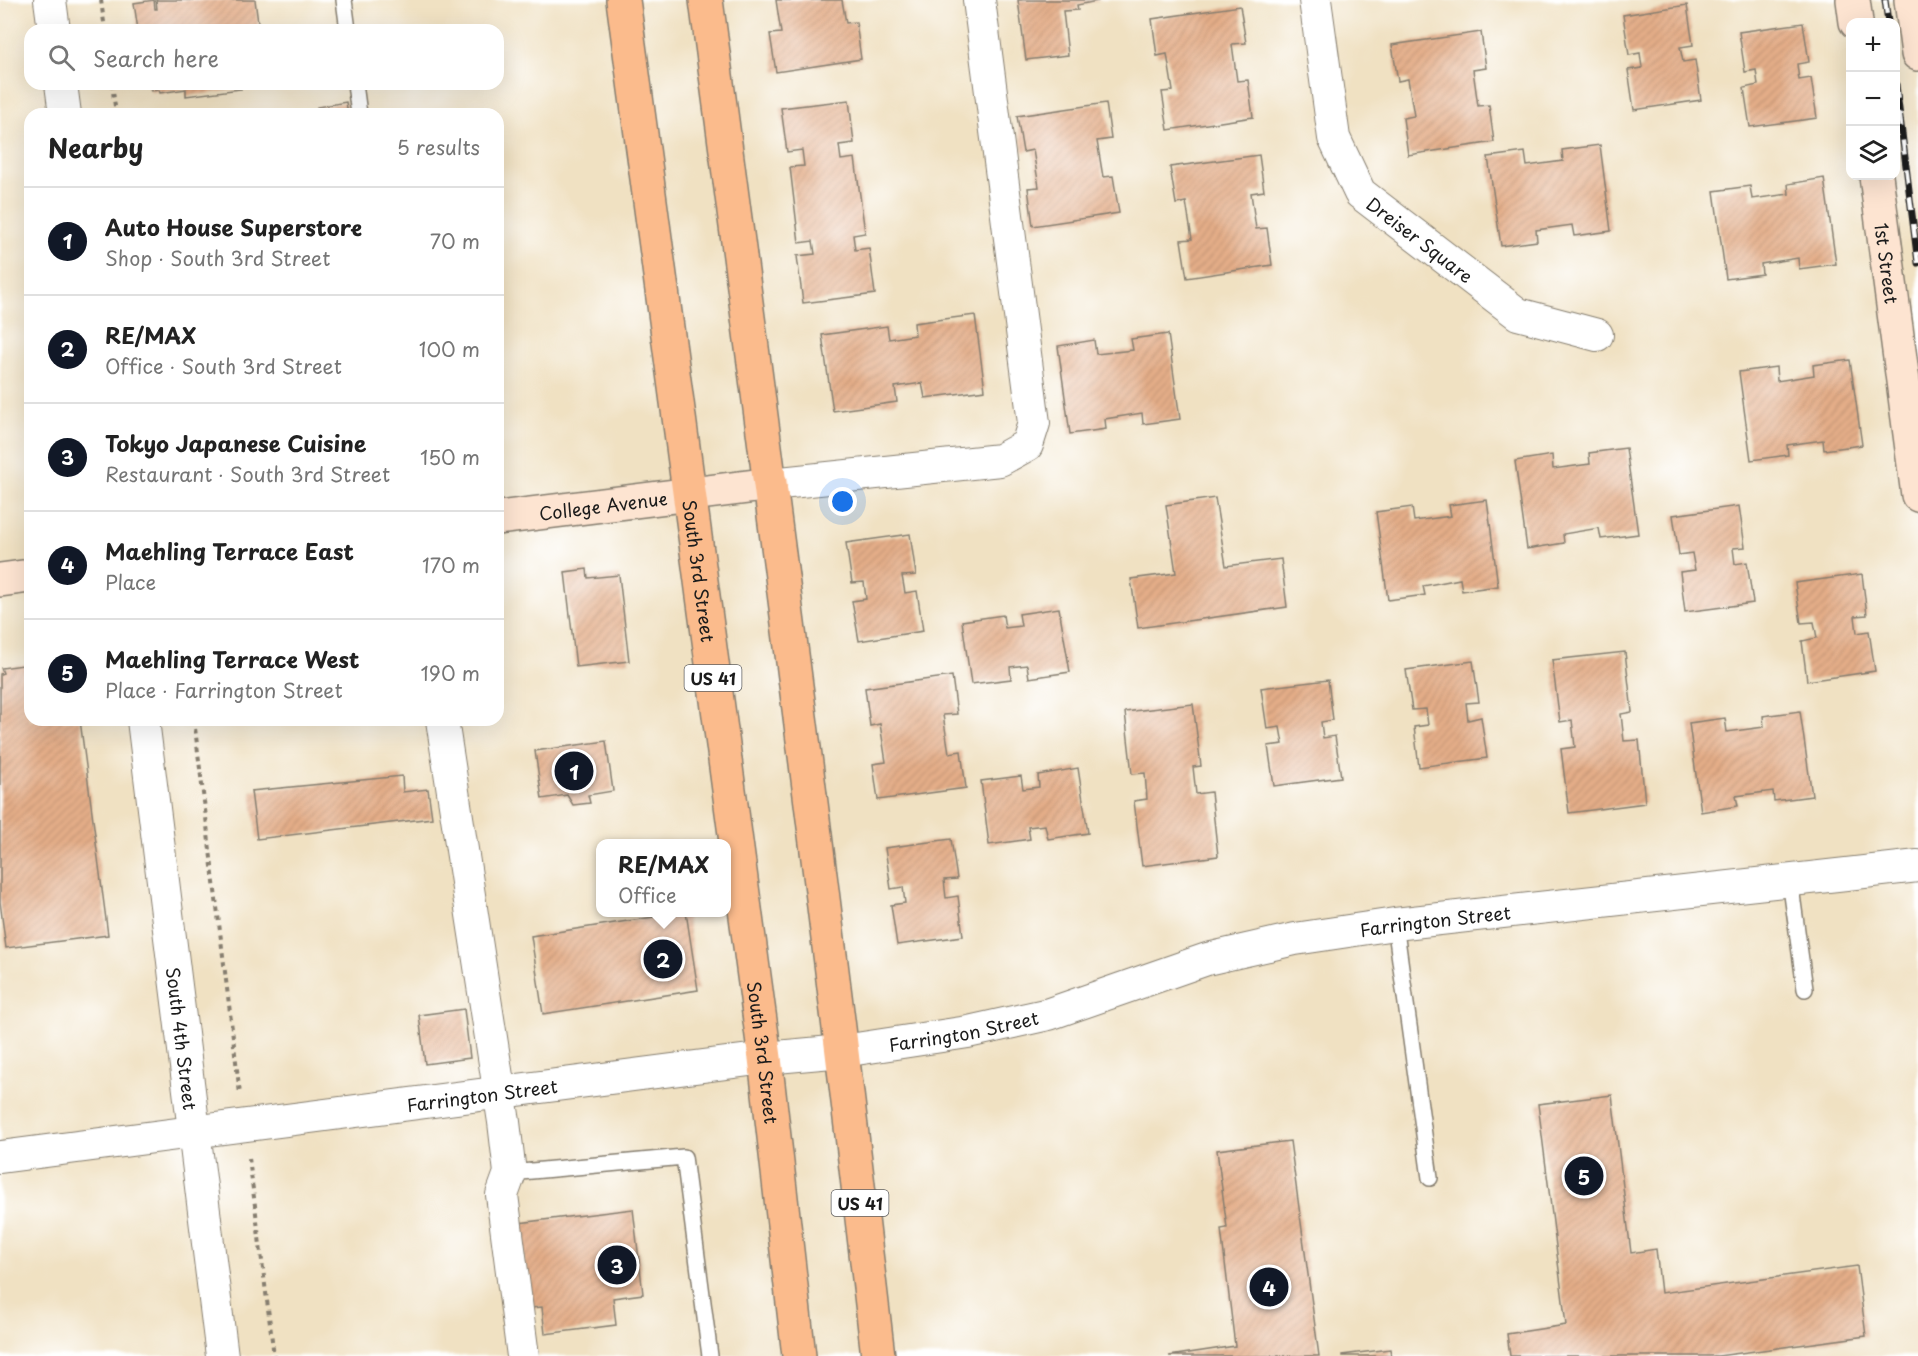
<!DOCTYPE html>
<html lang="en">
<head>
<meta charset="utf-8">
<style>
	body { margin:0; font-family:"Playpen Sans",sans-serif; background:#f6f6f6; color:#222 }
	.controls { position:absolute; right:18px; top:18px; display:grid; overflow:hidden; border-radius:12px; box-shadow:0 6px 24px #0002 }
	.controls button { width:54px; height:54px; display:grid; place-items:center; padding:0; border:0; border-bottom:2px solid #e0e0e0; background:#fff; color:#222; font:30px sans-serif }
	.you { position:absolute; left:843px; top:502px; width:21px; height:21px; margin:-15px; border:4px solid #fff; border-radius:50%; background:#1a73e8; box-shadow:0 0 0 9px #1a73e833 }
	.badge { display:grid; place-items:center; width:39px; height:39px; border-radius:50%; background:#111827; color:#fff; font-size:20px; font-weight:700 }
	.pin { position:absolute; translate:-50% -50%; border:3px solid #fff; box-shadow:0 2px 6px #0006 }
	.popup { position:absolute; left:596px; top:839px; width:135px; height:78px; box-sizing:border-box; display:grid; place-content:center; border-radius:12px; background:#fff; filter:drop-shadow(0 2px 4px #0005); font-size:20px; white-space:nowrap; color:#767676 }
	.popup b { font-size:22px; color:#222 }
	.popup::after { content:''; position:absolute; left:50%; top:100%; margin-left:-12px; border:12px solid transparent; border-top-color:#fff }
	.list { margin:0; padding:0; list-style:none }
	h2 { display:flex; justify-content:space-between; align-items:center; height:78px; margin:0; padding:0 24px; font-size:26px }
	h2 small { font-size:20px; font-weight:400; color:#767676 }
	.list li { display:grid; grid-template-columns:39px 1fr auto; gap:18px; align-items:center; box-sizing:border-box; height:108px; padding:0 24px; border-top:2px solid #e0e0e0 }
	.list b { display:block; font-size:22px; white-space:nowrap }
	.list p { margin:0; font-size:20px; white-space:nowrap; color:#767676 }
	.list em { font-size:20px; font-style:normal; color:#767676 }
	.icon { flex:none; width:33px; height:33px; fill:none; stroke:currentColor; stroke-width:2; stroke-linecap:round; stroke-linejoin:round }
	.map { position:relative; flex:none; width:1918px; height:1356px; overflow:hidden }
	.search { position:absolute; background:#fff; box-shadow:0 6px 24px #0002; left:24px; top:24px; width:480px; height:66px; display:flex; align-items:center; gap:15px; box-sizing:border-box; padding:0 21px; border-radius:18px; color:#767676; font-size:22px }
	.panel { position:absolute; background:#fff; box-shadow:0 6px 24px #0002; left:24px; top:108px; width:480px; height:618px; border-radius:18px }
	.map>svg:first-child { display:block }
	.building { fill:url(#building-hatch) }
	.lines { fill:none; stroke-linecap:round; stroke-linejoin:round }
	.lane-casing { stroke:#867e6f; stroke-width:18 }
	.street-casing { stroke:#867e6f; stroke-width:34 }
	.secondary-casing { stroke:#867e6f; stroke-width:36 }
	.highway-casing { stroke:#867e6f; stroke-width:36 }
	.path { stroke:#867e6f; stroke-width:4; stroke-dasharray:4.5 4.5; stroke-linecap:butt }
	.lane { stroke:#fff; stroke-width:15 }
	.street { stroke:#fff; stroke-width:32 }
	.secondary { stroke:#fde4d1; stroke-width:33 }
	.highway { stroke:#fbbb8c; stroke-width:33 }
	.rail-casing { stroke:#1c1c1c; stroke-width:7 }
	.rail { stroke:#fff; stroke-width:4.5; stroke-dasharray:14; stroke-linecap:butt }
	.labels { text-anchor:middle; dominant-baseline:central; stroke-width:4.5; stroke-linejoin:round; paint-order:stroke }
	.shield { fill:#fff; stroke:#606060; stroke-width:1.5 }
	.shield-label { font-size:16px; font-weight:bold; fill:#1c1c1c }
	.street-label { font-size:18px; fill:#1c1c1c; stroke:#fff }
</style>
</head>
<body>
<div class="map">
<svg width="1918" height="1356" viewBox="0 0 1918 1356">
	<defs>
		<pattern id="building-hatch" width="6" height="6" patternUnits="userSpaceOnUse" patternTransform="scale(1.5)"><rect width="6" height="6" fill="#e4ad88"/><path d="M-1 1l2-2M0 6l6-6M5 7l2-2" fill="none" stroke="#c39475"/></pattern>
	</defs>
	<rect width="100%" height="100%" fill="#fff"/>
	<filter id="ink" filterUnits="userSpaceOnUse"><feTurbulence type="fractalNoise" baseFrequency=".0167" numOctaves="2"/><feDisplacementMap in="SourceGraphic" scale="12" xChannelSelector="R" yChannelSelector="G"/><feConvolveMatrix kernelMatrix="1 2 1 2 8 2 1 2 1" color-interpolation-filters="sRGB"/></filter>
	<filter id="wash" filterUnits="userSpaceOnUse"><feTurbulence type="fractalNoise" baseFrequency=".008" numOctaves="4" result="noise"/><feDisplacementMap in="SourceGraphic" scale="24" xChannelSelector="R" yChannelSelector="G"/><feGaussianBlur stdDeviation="1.35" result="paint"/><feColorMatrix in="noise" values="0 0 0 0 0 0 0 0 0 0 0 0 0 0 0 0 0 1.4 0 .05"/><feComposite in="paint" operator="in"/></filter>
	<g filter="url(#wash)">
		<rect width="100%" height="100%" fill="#f0e1c2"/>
		<g id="blocks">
			<path class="building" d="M 154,0 L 155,9 L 157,9 L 156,0 L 255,0 L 259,30 L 138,30 L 134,3 Z
				M 776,0 L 842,0 L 846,23 L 856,22 L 861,59 L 776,72 L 770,34 L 781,33 Z
				M 1018,0 L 1098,0 L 1098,1 L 1077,5 L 1078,10 L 1063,11 L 1068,55 L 1026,60 Z
				M 1687,5 L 1693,45 L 1680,47 L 1683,62 L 1695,60 L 1701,100 L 1634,110 L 1628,70 L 1642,68 L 1640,53 L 1629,55 L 1623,15 Z
				M 1240,6 L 1246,43 L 1232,44 L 1237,81 L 1248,80 L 1253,117 L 1168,130 L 1162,92 L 1173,91 L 1167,54 L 1157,56 L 1152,19 Z
				M 1803,23 L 1809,62 L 1797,64 L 1799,80 L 1811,78 L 1817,118 L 1750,127 L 1744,88 L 1758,85 L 1756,70 L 1745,72 L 1739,32 Z
				M 1481,32 L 1486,68 L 1473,70 L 1478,106 L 1489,105 L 1494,142 L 1408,155 L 1403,118 L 1414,116 L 1408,79 L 1398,81 L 1392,45 Z
				M 149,84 L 252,84 L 252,85 L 240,87 L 241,89 L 186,96 L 186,89 L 160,93 L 159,90 L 151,91 Z
				M 849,100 L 854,143 L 839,145 L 841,160 L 855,158 L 865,233 L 853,235 L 855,250 L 869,248 L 875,294 L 803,303 L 797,256 L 815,254 L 813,241 L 799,243 L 790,167 L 804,166 L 802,150 L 787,152 L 781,108 Z
				M 346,102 L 348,114 L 318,114 L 317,107 Z
				M 1106,103 L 1111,139 L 1097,141 L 1103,177 L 1113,176 L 1119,213 L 1033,226 L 1028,188 L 1039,187 L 1033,150 L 1023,152 L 1017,116 Z
				M 1600,145 L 1611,231 L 1574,236 L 1572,225 L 1536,230 L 1537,241 L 1501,246 L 1488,157 L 1525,152 L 1527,166 L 1563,161 L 1562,150 Z
				M 1259,155 L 1264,191 L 1251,193 L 1256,229 L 1267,228 L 1272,265 L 1187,278 L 1181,240 L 1192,239 L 1186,202 L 1176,204 L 1170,167 Z
				M 1824,178 L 1836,264 L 1799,269 L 1798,258 L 1761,264 L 1762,274 L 1726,279 L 1714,191 L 1750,186 L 1752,199 L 1789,194 L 1788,184 Z
				M 975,315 L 985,390 L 925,398 L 922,383 L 895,387 L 897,402 L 833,411 L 822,335 L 887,326 L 889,339 L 915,335 L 914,323 Z
				M 1168,334 L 1180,419 L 1143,424 L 1142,413 L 1105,419 L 1106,429 L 1070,434 L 1058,346 L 1094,340 L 1096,354 L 1133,350 L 1131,339 Z
				M 1850,360 L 1862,445 L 1824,450 L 1823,440 L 1787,445 L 1788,455 L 1751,460 L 1739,372 L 1776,367 L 1777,381 L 1814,375 L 1813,365 Z
				M 1626,448 L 1638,534 L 1601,539 L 1599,528 L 1563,534 L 1564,543 L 1527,549 L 1515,461 L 1552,455 L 1553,469 L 1590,464 L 1589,453 Z
				M 1215,498 L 1226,566 L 1281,559 L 1287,607 L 1138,628 L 1131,579 L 1176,573 L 1166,505 Z
				M 1487,500 L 1498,586 L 1462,591 L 1460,579 L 1423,586 L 1425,595 L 1388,600 L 1376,512 L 1412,507 L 1414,521 L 1451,516 L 1449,505 Z
				M 1739,506 L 1745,547 L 1733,548 L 1735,564 L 1747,562 L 1753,603 L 1685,612 L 1680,572 L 1695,570 L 1692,553 L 1679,555 L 1673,515 Z
				M 910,534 L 916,575 L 902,576 L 905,593 L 917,591 L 923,631 L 859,641 L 852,601 L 866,599 L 864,582 L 852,583 L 846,543 Z
				M 587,569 L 588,578 L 619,575 L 629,661 L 576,667 L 565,572 Z
				M 1862,574 L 1867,615 L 1855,616 L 1857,633 L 1869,631 L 1875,671 L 1807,681 L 1802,641 L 1817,638 L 1814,622 L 1801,623 L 1795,583 Z
				M 1059,608 L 1070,672 L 1029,678 L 1027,665 L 1010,667 L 1011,679 L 971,684 L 962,621 L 1003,615 L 1005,628 L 1021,626 L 1019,614 Z
				M 1625,652 L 1632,712 L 1621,714 L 1624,741 L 1639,740 L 1645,803 L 1569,813 L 1561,749 L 1575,747 L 1572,720 L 1560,722 L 1552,660 Z
				M 1473,661 L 1479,702 L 1466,703 L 1468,720 L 1481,717 L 1487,758 L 1419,767 L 1414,727 L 1428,725 L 1426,709 L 1412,710 L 1406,670 Z
				M 30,664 L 30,720 L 80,720 L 108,935 L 6,948 L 0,902 L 0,674 L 3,673 L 1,668 Z
				M 952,676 L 957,714 L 943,715 L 949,753 L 961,751 L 966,788 L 878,800 L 873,764 L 886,762 L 880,724 L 870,726 L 865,688 Z
				M 1328,680 L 1333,720 L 1321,722 L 1323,738 L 1335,736 L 1341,777 L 1274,786 L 1268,746 L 1283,744 L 1280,727 L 1267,729 L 1261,688 Z
				M 1193,704 L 1201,766 L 1193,767 L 1196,794 L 1211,792 L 1218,856 L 1142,866 L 1134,801 L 1147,799 L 1145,773 L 1132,774 L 1125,712 Z
				M 1800,711 L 1812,796 L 1774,801 L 1773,791 L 1736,796 L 1738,806 L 1701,812 L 1689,723 L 1725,718 L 1727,732 L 1764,727 L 1763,716 Z
				M 606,741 L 613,791 L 588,795 L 590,803 L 573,805 L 567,795 L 542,799 L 535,751 Z
				M 1078,768 L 1088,833 L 1048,839 L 1045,825 L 1028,827 L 1030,839 L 989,845 L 981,781 L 1021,776 L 1023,789 L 1039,787 L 1038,775 Z
				M 402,776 L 403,792 L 428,789 L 432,818 L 257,839 L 251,791 Z
				M 951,839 L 957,879 L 944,880 L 946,898 L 958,896 L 963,936 L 897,945 L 891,905 L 905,903 L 903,887 L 891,889 L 885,848 Z
				M 686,912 L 698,990 L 543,1014 L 531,936 Z
				M 464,1009 L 470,1058 L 425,1064 L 419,1015 Z
				M 1612,1095 L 1631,1253 L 1656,1249 L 1661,1293 L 1857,1266 L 1866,1336 L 1718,1356 L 1510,1356 L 1507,1334 L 1566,1325 L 1538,1104 Z
				M 1290,1141 L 1319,1356 L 1169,1356 L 1235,1346 L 1221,1229 L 1227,1228 L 1217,1150 Z
				M 633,1209 L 643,1294 L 613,1298 L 616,1325 L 545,1334 L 542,1307 L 530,1308 L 519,1223 Z
				M 1390,1349 L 1391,1356 L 1342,1356 L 1342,1355 Z"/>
		</g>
	</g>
	<g filter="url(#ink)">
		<use href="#blocks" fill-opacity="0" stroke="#867e6f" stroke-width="1.5"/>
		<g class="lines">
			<g class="lane-casing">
				<path id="lane" d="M 344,0 L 348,30
					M 355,84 L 359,114
					M 1790,880 L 1805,989
					M 1395,924 L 1430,1178
					M 510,1173 L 684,1157 L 710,1356"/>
			</g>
			<g class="street-casing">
				<g id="street">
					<path d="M 50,0 L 54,30"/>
					<path id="s1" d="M 1315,0 L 1334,138 L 1360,193 L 1518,314 L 1597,335"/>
					<path d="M 61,84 L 65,114"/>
					<path d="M 771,484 L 1000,460 L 1027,445 L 1034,423 L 979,0"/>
					<path id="s2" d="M 143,720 L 222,1356"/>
					<path d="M 442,720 L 504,1122 L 510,1173 L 502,1195 L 523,1356"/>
					<path id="s3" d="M 0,1157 L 765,1058 L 843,1051 L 968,1032 L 1049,1014 L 1207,959 L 1295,939 L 1395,924 L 1918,866"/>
				</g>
			</g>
			<g class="secondary-casing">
				<g id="secondary">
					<path d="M 1853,0 L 1856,22"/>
					<path d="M 1911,0 L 1918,54"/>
					<path id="s4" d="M 1876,176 L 1918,495"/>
					<path id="s5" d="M 498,518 L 771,484"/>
					<path d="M 0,580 L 30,576"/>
				</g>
			</g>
			<g class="highway-casing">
				<g id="highway">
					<path id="s6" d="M 623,0 L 765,1058 L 799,1356"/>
					<path d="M 706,0 C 766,452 826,903 878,1356"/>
				</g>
			</g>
			<path class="path" d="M 101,0 L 105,30
				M 112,84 L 116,114
				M 194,720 L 240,1094
				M 249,1158 L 274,1356"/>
			<use href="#lane" class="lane"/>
			<use href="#street" class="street"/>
			<use href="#secondary" class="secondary"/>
			<use href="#highway" class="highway"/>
			<g class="rail-casing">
				<path id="rail" d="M 1885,0 L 1888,22
					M 1896,85 L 1918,263"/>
			</g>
			<use href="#rail" class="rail"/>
		</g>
	</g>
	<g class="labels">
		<g class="shield">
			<rect x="684.5" y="665" width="57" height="26" rx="4.5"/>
			<rect x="831.5" y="1190" width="57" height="26" rx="4.5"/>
		</g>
		<g class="shield-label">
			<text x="713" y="678">US 41</text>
			<text x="860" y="1203">US 41</text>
		</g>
		<g class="street-label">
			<text stroke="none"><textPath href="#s1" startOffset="276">Dreiser Square</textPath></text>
			<text stroke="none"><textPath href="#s4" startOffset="88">1st Street</textPath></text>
			<text stroke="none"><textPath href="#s5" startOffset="106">College Avenue</textPath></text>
			<text stroke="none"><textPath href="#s6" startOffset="576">South 3rd Street</textPath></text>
			<text stroke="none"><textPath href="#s3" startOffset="1458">Farrington Street</textPath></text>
			<text stroke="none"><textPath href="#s3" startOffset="972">Farrington Street</textPath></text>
			<text stroke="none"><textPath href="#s2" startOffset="321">South 4th Street</textPath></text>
			<text stroke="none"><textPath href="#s6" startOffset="1062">South 3rd Street</textPath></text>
			<text stroke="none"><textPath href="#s3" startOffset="486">Farrington Street</textPath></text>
		</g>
	</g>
</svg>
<div class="controls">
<button>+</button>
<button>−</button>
<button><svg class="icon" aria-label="layers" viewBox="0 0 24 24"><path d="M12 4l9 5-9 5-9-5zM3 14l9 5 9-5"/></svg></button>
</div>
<div class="you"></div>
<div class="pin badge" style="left:574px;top:771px">1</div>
<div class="pin badge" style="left:663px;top:959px">2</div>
<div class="popup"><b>RE/MAX</b>Office</div>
<div class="pin badge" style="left:617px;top:1265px">3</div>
<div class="pin badge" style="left:1269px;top:1287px">4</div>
<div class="pin badge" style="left:1584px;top:1176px">5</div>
<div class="search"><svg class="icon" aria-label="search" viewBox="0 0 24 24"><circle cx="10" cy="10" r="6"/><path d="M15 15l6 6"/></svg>Search here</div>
<section class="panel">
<h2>Nearby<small>5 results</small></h2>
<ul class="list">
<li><span class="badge">1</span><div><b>Auto House Superstore</b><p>Shop · South 3rd Street</p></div><em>70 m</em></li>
<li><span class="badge">2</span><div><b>RE/MAX</b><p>Office · South 3rd Street</p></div><em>100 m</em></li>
<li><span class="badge">3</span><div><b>Tokyo Japanese Cuisine</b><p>Restaurant · South 3rd Street</p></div><em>150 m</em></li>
<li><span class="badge">4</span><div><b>Maehling Terrace East</b><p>Place</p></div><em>170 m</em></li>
<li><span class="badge">5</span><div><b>Maehling Terrace West</b><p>Place · Farrington Street</p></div><em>190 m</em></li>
</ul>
</section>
</div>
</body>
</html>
